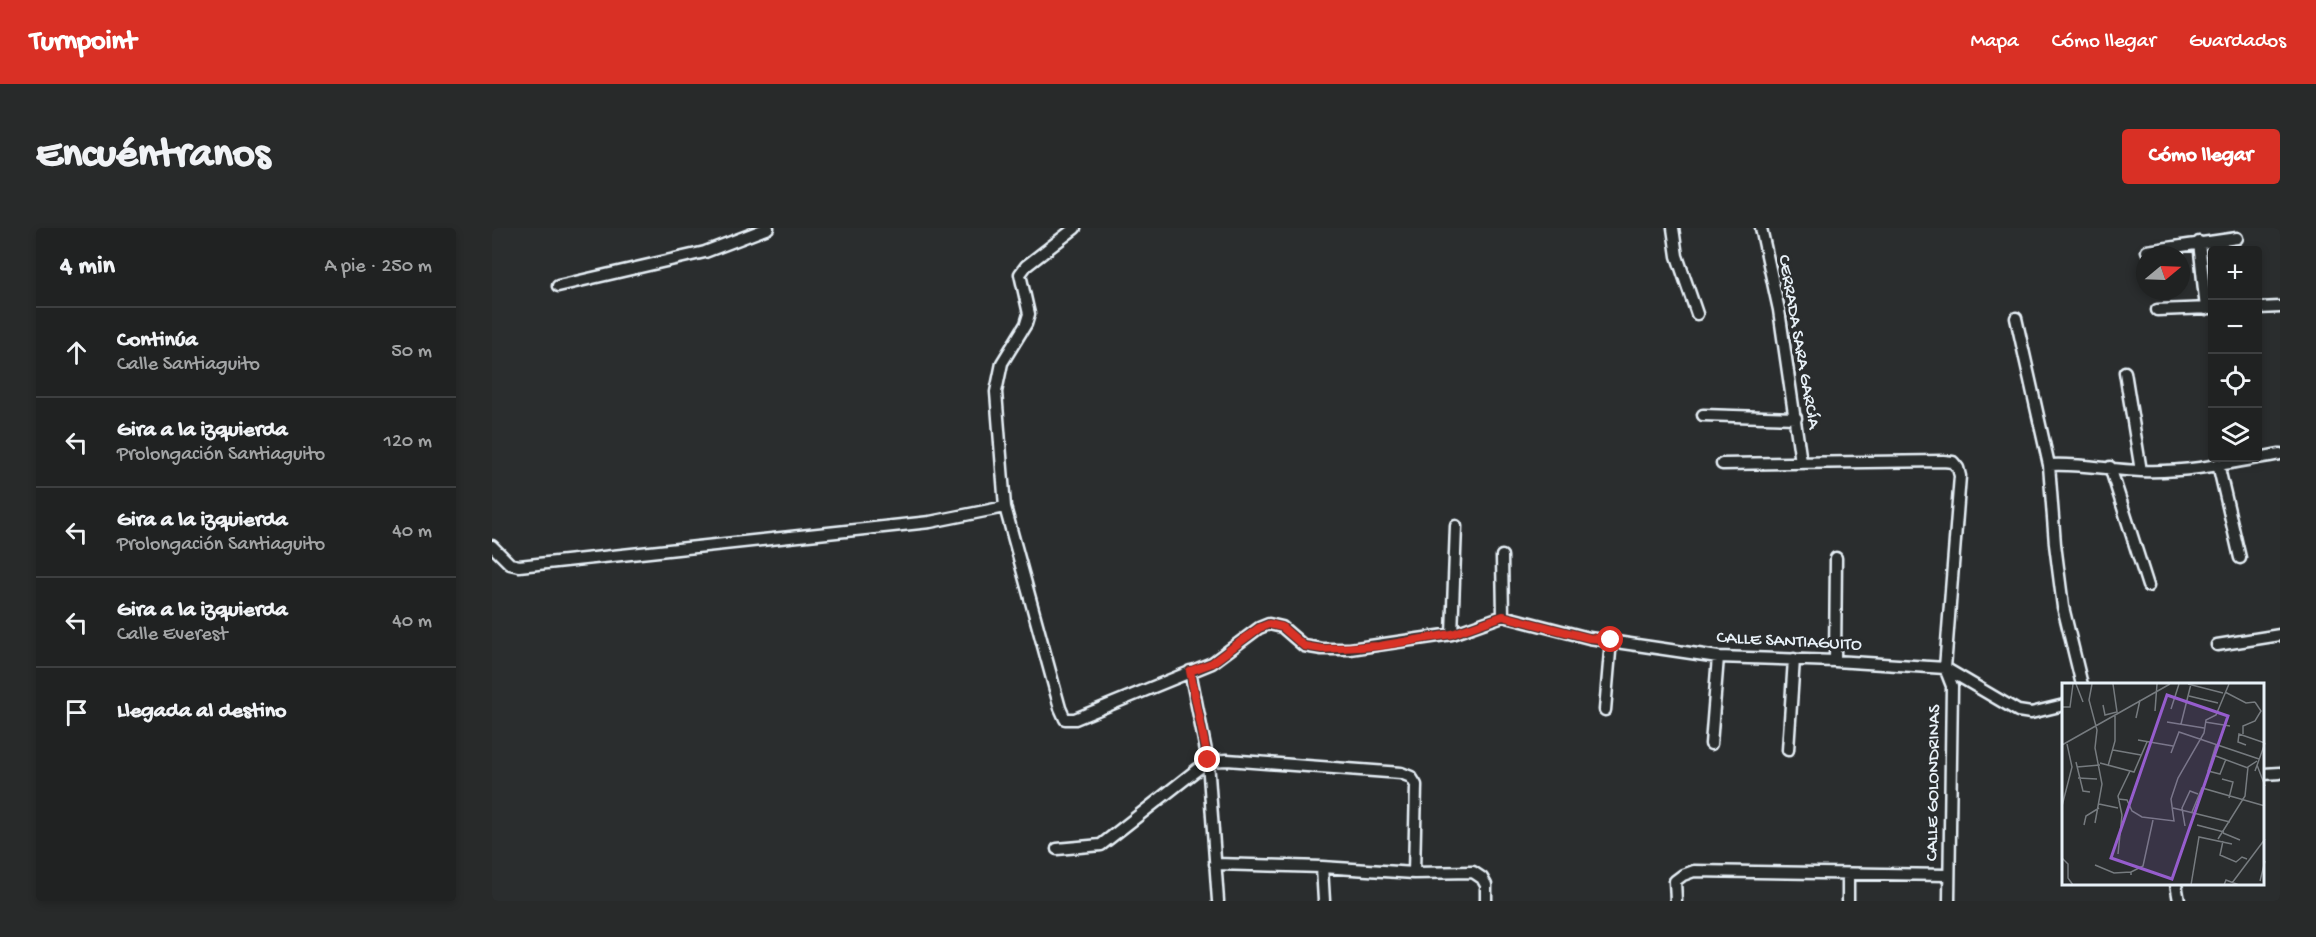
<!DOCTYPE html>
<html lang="es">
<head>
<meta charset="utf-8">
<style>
	body { margin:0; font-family:"Gochi Hand",sans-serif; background:#282a2a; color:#f1f3f6 }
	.controls { position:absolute; right:18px; top:18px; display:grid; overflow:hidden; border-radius:6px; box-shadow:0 3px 9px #0003 }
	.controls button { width:54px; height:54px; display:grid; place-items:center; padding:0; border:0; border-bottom:2px solid #3d3f40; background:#202222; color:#f1f3f6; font:30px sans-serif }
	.compass { position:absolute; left:1644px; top:18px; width:54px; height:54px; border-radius:50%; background:#202222; box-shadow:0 3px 9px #0003; rotate:71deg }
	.stop { position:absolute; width:18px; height:18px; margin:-14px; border:4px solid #d93025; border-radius:50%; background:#fff }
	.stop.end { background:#d93025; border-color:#fff; box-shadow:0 2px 6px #0008 }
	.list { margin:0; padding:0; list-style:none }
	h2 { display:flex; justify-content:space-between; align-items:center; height:78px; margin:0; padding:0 24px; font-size:26px }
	h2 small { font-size:20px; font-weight:400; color:#a2a4a5 }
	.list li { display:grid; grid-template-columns:39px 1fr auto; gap:18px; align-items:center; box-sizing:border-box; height:90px; padding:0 24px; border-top:2px solid #3d3f40 }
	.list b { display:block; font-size:22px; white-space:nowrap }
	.list p { margin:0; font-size:20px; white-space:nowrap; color:#a2a4a5 }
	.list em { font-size:20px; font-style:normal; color:#a2a4a5 }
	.icon { flex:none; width:33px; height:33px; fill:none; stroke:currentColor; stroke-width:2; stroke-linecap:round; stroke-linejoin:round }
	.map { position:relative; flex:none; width:1788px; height:673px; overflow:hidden; border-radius:6px }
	header { display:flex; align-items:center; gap:36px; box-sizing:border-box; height:84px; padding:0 30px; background:#d93025; color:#fff }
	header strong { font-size:28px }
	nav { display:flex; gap:33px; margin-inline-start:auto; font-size:21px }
	.intro { display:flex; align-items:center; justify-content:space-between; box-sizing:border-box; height:144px; padding:0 36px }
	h1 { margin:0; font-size:42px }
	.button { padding:15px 27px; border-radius:6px; background:#d93025; color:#fff; font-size:21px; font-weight:700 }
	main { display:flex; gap:36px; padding:0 36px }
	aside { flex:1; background:#202222; border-radius:6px; box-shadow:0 3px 9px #0003 }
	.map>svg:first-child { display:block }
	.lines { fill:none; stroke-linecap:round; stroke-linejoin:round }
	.street-casing { stroke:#e8f1f8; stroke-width:15 }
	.street { stroke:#2a2d2e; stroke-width:10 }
	.route { stroke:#d93025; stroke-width:8 }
	.labels { text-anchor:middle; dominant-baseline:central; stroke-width:6; stroke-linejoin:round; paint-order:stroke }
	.street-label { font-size:18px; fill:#e8f1f8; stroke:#2a2d2e }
	.inset-road { fill:none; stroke:#767b7f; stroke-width:1.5 }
	.view { fill:#965dcd; fill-opacity:0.15; stroke:#965dcd; stroke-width:3 }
	.inset-edge { fill:none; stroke:#e8f1f8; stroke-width:3 }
</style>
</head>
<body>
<header>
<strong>Turnpoint</strong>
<nav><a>Mapa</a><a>Cómo llegar</a><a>Guardados</a></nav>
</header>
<div class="intro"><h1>Encuéntranos</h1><a class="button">Cómo llegar</a></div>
<main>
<aside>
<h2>4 min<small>A pie · 250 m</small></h2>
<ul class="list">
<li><svg class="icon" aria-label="ahead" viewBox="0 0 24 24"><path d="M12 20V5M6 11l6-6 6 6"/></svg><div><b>Continúa</b><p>Calle Santiaguito</p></div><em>50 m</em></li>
<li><svg class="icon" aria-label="left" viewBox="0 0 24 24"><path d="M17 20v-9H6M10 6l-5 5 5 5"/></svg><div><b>Gira a la izquierda</b><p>Prolongación Santiaguito</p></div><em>120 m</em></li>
<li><svg class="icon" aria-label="left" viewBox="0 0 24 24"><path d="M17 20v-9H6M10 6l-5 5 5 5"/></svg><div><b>Gira a la izquierda</b><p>Prolongación Santiaguito</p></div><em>40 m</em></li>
<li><svg class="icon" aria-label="left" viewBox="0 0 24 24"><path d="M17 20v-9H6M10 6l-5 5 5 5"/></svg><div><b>Gira a la izquierda</b><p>Calle Everest</p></div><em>40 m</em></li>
<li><svg class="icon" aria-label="arrive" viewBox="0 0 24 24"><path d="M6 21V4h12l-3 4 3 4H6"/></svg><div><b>Llegada al destino</b></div></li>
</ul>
</aside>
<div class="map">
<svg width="1788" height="673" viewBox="0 0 1788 673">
	<rect width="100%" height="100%" fill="#2a2d2e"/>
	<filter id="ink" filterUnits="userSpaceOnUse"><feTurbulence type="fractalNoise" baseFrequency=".0167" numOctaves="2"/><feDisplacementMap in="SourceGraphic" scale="12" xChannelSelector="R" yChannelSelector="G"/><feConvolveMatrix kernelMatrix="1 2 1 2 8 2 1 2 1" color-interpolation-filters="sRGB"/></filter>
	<g filter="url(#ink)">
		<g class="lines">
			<g class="street-casing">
				<path id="street" d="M 583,0 L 534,38 L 528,46 L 537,86 L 534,96 L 510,135 L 504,164 L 513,279 L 568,480 L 573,491 L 583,491 L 720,435 L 767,400 L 777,396 L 790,399 L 812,418 L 830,421 L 858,421 L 960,406 L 1011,388
					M 1181,0 L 1185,28 L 1205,86
					M 1269,0 L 1287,82 L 1309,234
					M 1707,14 L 1714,81
					M 1655,23 L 1745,10
					M 66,58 L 213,24 L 276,0
					M 1766,80 L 1788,79
					M 1665,82 L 1719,80
					M 1524,90 L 1557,237 L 1563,316 L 1571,379 L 1590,457
					M 1633,144 L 1649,243
					M 1211,187 L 1304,190
					M 1230,236 L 1451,233 L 1461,234 L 1466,240 L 1468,248 L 1453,440 L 1460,458 L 1457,673
					M 1726,236 L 1748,330
					M 1557,237 C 1588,235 1618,242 1649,243 C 1696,245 1743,234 1788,226
					M 1618,239 L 1656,358
					M 0,318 L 18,336 L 27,338 L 438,294 L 513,279
					M 1010,328 L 1011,388
					M 1011,388 L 1097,410 L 1226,429 L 1343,433 L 1453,440 L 1526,483 L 1539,485 L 1572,477
					M 960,406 L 964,298
					M 1725,417 L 1788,407
					M 1343,433 L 1344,330
					M 698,443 L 716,533 L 726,673
					M 1113,482 L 1119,412
					M 1219,516 L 1226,429
					M 1296,522 L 1302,431
					M 1772,546 L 1788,545
					M 565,621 L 609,617 L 716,533 L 735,532 L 909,545 L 919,549 L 924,557 L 922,645
					M 723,636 L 830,639 L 922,645 L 981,644 L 990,650 L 994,657 L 994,673
					M 830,639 L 832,673
					M 1356,647 L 1356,673
					M 1684,656 L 1687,673
					M 1184,673 L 1183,653 L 1191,647 L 1202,643 L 1456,647"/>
			</g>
			<use href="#street" class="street"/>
		</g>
	</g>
	<g class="lines" filter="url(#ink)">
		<path class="route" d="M 716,532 L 698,443 L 720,435 L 767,400 L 777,396 L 790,399 L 812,418 L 830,421 L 887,418 L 960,406 L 1011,388 L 1097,410 L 1119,412"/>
	</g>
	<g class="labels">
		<g class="street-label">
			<text transform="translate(1306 114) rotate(80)">CERRADA SARA GARCÍA</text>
			<text transform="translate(1297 414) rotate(3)">CALLE SANTIAGUITO</text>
			<text transform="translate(1442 555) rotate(-89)">CALLE GOLONDRINAS</text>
		</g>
	</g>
	<g transform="translate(1570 455)">
		<rect width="202" height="202" fill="#2a2d2e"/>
		<path class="inset-road" d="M 14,1 L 21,19M 30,1 L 27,17 L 35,47 L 33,65 L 40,101 L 33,140M 126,1 L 161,10M 163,9 L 184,20 L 193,19M 127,13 L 156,20M 41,22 L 43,32 L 55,29 L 51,1M 0,24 L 8,24 L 11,1M 109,26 L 117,1M 93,28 L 95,1M 74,35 L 78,17M 105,39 L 142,45M 143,39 L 168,43M 119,41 L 129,1M 181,51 L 181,43 L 193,38 L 199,28 L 193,19M 76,57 L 111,63M 0,62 L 108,1M 154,62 L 146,88 L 158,91 L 164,76M 184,62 L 176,59 L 177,51 L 203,60M 51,67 L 79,72M 109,70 L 117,49 L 197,76M 151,72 L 186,85M 14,79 L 21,108 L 28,109M 38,80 L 72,89 L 85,59M 195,82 L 203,103M 46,83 L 53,58 L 53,33M 15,84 L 38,82M 193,88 L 203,60M 16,95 L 35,96M 160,96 L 171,99 L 167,115M 56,116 L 65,117 L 70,128 L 80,134 L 112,138 L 109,116 L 116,95 L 142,50 L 144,37 L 154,32 L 167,1M 37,121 L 56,125M 0,123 L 10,84 L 5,61M 111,125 L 168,139M 130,129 L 140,105 L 203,123M 22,142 L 24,133 L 37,125M 135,142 L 162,149M 123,143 L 120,125 L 128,108 L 136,111M 161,150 L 178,157M 156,156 L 183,113 L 186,84 L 195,78M 161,158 L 158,172 L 174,179 L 180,174 L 185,176M 56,171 L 60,132 L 56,113 L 68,88M 0,175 L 6,181 L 6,195 L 11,202M 33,182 L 52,190 L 69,189M 69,192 L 69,189 L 81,183 L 91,137M 198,198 L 203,178M 170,200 L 203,156M 129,202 L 137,154 L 170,161M 162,202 L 164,197 L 177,202"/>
		<path class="view" d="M 105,12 L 166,33 L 110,196 L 49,175 Z"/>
		<rect width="202" height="202" class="inset-edge"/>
	</g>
</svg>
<div class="controls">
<button>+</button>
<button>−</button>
<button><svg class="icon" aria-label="locate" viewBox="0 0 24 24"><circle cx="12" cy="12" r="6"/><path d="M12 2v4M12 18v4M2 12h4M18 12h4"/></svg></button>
<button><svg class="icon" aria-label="layers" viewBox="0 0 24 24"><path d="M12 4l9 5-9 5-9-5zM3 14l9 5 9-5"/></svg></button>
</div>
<svg class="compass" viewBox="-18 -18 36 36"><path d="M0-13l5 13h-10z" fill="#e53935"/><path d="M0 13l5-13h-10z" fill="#a2a4a5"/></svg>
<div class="stop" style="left:1119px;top:412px"></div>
<div class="stop end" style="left:716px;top:532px"></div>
</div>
</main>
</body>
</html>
